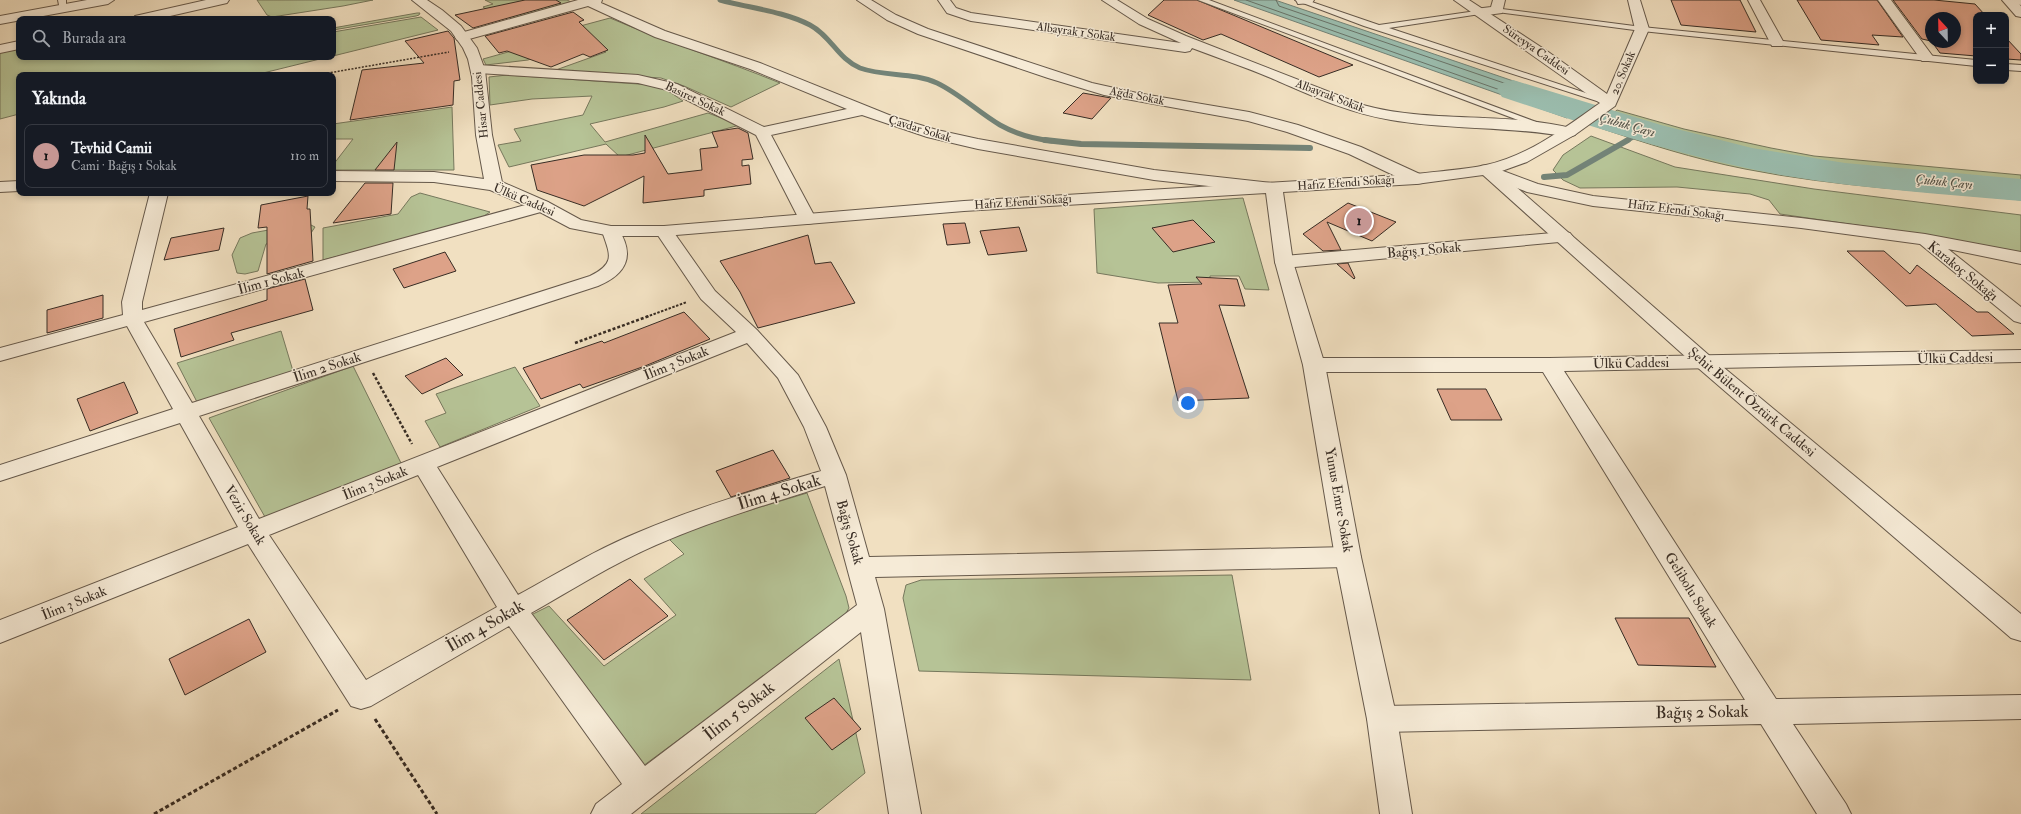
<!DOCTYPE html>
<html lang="tr">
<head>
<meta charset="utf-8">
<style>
	body { margin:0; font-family:"IM FELL Double Pica",serif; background:#242831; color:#f1f3f6 }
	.controls { position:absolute; right:12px; top:12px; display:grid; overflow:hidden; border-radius:8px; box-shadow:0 2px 6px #0003 }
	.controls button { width:36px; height:36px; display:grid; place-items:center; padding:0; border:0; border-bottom:1px solid #363941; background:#171b24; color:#f1f3f6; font:20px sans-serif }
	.compass { position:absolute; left:1925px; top:12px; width:36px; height:36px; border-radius:50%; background:#171b24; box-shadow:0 2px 6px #0003; rotate:338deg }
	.you { position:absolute; left:1188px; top:403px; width:14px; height:14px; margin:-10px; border:3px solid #fff; border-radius:50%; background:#1a73e8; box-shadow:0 0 0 6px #1a73e833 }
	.badge { display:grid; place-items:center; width:26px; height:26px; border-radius:50%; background:#c59692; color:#111; font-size:13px; font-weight:700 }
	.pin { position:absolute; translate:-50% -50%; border:2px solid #fff; box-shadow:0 1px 4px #0006 }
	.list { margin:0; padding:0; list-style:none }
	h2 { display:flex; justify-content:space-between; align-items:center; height:52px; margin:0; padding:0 16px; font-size:17px }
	h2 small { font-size:13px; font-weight:400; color:#9ea1a6 }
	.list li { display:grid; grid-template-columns:26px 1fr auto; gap:12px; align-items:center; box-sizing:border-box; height:64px; margin:0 8px 8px; padding:0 8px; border:1px solid #363941; border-radius:8px }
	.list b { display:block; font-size:15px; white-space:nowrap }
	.list p { margin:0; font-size:13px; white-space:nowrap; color:#9ea1a6 }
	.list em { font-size:13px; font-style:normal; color:#9ea1a6 }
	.icon { flex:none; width:22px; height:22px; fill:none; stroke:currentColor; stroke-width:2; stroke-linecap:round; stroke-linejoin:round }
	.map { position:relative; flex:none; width:2021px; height:814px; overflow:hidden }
	.search { position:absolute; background:#171b24; box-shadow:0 2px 6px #0003; left:16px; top:16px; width:320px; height:44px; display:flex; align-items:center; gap:10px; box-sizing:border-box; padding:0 14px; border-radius:8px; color:#9ea1a6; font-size:15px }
	.panel { position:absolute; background:#171b24; box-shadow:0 2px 6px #0003; left:16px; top:72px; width:320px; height:124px; border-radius:8px }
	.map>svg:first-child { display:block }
	.green { fill:#b6c396; stroke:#76785d }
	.water { fill:#9bbdae; stroke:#738377 }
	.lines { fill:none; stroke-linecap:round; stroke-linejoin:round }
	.shore { stroke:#697469; stroke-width:1 }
	.stream-far1 { stroke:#738377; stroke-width:5 }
	.stream { stroke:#738377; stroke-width:6 }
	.river { fill:#9bbdae; fill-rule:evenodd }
	.building { fill:#dda288; stroke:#372c24 }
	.service-casing { stroke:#66594b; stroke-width:2 }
	.minor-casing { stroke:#66594b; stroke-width:2 }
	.tertiary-casing { stroke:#66594b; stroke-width:2 }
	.path-far3 { stroke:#372c24; stroke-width:1.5; stroke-dasharray:2 1.5; stroke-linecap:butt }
	.path-far2 { stroke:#372c24; stroke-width:2; stroke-dasharray:2.5 1.5; stroke-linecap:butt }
	.path-far1 { stroke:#372c24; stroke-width:2.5; stroke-dasharray:3 2; stroke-linecap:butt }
	.path { stroke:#372c24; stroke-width:3; stroke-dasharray:4 2.5; stroke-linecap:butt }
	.service { fill:#f6ebd7; fill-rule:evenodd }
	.minor { fill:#f6ebd7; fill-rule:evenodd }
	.tertiary { fill:#f6ebd7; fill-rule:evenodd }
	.labels { text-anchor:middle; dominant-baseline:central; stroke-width:3; stroke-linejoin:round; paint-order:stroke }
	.far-street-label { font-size:12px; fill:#372c24; stroke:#f6ebd7 }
	.far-water-label { font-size:13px; font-style:italic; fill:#505046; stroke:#f6ebd7 }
	.street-label { font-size:14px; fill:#372c24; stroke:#f6ebd7 }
	.near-street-label { font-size:17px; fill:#372c24; stroke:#f6ebd7 }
</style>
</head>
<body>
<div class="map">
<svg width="2021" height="814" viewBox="0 0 2021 814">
	<rect width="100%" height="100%" fill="#f1e0c1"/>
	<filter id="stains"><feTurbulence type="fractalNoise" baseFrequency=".005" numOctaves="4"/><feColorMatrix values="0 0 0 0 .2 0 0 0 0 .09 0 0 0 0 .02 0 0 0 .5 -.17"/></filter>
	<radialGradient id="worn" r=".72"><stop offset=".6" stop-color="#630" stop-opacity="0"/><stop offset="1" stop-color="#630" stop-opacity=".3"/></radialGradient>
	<path class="green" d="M 257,0 L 373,0 L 343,6 L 272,17 L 267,15 Z
		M 485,0 L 567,0 L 575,4 L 513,21 L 505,13 L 494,15 L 483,7 L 493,4 Z
		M 417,13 L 420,13 L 419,15 L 416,16 L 333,30 L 333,28 Z
		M 421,17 L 438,30 L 333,56 L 333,32 Z
		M 610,18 C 666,42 724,60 780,83 L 731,107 L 684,86 L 661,78 L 553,71 L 606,52 L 585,44 L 559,48 L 528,60 L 486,65 L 483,59 L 562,37 L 558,32 Z
		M 19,48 L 19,57 L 173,57 L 174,59 L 183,57 L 328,57 L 255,75 L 19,75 L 19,114 L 0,119 L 0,52 Z
		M 507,75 L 653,85 L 664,88 L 683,101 L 664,107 L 590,124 L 605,142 L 708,113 L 740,125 L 620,157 L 606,144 L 509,167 L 498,145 L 521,141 L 514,129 L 583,115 L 592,96 L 532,99 L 490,105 L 489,77 Z
		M 452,107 L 454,170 L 333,170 L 333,165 L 353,139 L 333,139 L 333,124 Z
		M 1617,110 L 1684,129 L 1771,148 L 1814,156 L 2021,175 L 2021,200 C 1929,191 1836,187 1745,169 C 1694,159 1645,143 1597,127 Z
		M 1591,136 L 1675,167 L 1814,189 L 2021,215 L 2021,255 L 1925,235 L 1780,214 L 1769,200 L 1750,194 L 1677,187 L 1580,188 L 1563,180 L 1553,170 L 1563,155 Z
		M 420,193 L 490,212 L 478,220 L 323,260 L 323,228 L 398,214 L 411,197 Z
		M 1243,198 L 1269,290 L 1245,289 L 1239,276 L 1210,276 L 1210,282 L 1158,283 L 1097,273 L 1094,209 Z
		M 307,223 L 315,227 L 311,233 L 266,244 L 258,271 L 245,274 L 237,273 L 232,255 L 240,238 L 252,233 Z
		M 281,331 L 293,371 L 197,402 L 177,363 Z
		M 353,366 L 401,463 L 265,517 L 209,418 Z
		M 515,367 L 540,406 L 440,447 L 425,421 L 446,413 L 436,394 Z
		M 807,493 L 846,596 L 849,608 L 843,618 L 643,766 L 527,617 L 549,606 L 604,666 L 676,615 L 644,579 L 684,554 L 668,538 L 704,524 Z
		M 1232,575 L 1251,680 L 919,671 L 903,598 L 906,585 L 921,580 Z
		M 839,659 L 865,773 L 815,814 L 641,814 Z"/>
	<path class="water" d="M 1234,0 L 1275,0 L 1584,105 L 1567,118 Z"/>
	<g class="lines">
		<path class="shore" d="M 1246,0 L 1565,113 L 1574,107 L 1279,6 L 1276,0"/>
		<path class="stream-far1" d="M 720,0 C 749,8 783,11 810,25 C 831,36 838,59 860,68 C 885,77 913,72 937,83 C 960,94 978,112 1000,125 C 1016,134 1034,139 1052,141
			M 1626,141 L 1643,131"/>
		<path class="stream" d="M 1045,140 L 1081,144 L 1310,148
			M 1544,177 L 1567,175 L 1628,140"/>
		<path class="river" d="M 1513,80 L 1661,125 L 1752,148 L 1845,163 L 2021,179 L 2021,201 C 1943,194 1864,189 1787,176 C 1689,159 1595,128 1502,97 L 1497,90 L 1502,83 Z"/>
	</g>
	<path class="building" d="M 525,0 L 556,0 L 561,3 L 473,28 L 455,15 Z
		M 1164,0 L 1197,0 L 1353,65 L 1319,77 L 1221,34 L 1203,40 L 1148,15 Z
		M 1671,0 L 1740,0 L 1756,32 L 1681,25 Z
		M 1797,0 L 1877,0 L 1903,37 L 1872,35 L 1879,45 L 1821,40 Z
		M 1893,0 L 1934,0 L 1975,4 L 1985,15 L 1976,15 L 1976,56 L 1940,53 L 1932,42 L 1955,42 L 1955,18 L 1931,18 L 1931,41 L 1922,39 Z
		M 573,12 L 584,20 L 579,22 L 608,50 L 590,57 L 583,54 L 551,67 L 507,51 L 499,53 L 485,36 Z
		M 448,31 L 454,38 L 460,80 L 454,81 L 453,105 L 350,120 L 362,70 L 424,63 L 405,41 Z
		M 2006,38 L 2021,54 L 2021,60 L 2006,59 Z
		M 1083,93 L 1111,98 L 1092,119 L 1063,113 Z
		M 738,128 L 748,133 L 753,159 L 742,160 L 742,166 L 749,165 L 751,184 L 704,190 L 704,196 L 643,203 L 644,176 L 584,206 L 537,190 L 531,165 L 584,155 L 633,155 L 645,153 L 645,135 L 668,174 L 702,170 L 700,149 L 718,147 L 712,132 Z
		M 397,142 L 394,170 L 375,170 Z
		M 365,183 L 393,183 L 391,214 L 333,223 Z
		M 308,196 L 307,209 L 310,209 L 313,261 L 267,274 L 267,227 L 258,228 L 261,205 Z
		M 1348,203 L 1396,222 L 1372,241 L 1327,222 L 1341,250 L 1323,251 L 1303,234 Z
		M 1193,220 L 1215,242 L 1173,252 L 1152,228 Z
		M 965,223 L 970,243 L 947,245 L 943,224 Z
		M 1019,227 L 1027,251 L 988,255 L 980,231 Z
		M 224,228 L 219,250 L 164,260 L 171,238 Z
		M 808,235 L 815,264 L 831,262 L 855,303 L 758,328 L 740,292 L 720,261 Z
		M 1847,251 L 1884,251 L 1910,274 L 1917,265 L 1977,312 L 1988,312 L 2014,334 L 1972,336 L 1936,304 L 1906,306 Z
		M 445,252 L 456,271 L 404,288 L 393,269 Z
		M 1348,263 L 1355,278 L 1354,279 L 1337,264 Z
		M 1196,277 L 1237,279 L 1245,306 L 1219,305 L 1249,398 L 1178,401 L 1159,323 L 1178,323 L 1168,285 L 1202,284 Z
		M 305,279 L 313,310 L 231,333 L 234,340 L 181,357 L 174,329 L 267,300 L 267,289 Z
		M 103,295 L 103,318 L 47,333 L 47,310 Z
		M 684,312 L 710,339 L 645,366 L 583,388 L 580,384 L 541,399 L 523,368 L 602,341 L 604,343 Z
		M 446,358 L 463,375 L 422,394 L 405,376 Z
		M 124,382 L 138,413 L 90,431 L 77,399 Z
		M 1437,389 L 1486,389 L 1502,420 L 1451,420 Z
		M 773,450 L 790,478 L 731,497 L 716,471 Z
		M 630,579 L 668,616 L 604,660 L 567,620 Z
		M 1615,618 L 1689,618 L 1716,667 L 1638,665 Z
		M 249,619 L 266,652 L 185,695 L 169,659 Z
		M 834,698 L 861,729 L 832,750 L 805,718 Z"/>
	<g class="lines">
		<g class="service-casing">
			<path id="service" d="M 58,0 L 66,0 L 66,10 L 60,10 Z
				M 1198,0 L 1209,0 L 1547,126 L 1545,128 L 1539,128 Z
				M 1295,0 L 1306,0 L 1379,25 L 1483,10 L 1484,12 L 1480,14 L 1389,28 L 1610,101 L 1606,104 L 1603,103 L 1364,26 Z
				M 1494,8 L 1642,27 L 1976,60 L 1976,66 L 1642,31 L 1497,12 L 1494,12 Z
				M 2006,64 L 2021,65 L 2021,71 L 2006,70 Z"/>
		</g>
		<g class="minor-casing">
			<path id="minor" d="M 87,0 L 114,0 L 108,4 L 0,24 L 0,16 Z
				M 206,0 L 229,0 L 227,3 L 157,19 L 133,19 L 135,16 Z
				M 578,0 L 602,0 L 601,3 L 665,31 L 760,63 L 894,117 L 937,130 L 978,139 L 1154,170 L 1273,183 L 1279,184 L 1281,188 L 1279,192 L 1273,193 L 1154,180 L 978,149 L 927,137 L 862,115 L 771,135 L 816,219 L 813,223 L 807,224 L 801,223 L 756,135 L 667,90 L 638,83 L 478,73 L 473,72 L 471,69 L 473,66 L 478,65 L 638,75 L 677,84 L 764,127 L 847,109 L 750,69 L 655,37 L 588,6 L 462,41 L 457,40 L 455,37 L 457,34 Z
				M 857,0 L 871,0 L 896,15 L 928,29 L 1092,83 L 1137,93 L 1249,112 L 1298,125 L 1361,147 L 1422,175 L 1424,179 L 1422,183 L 1416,184 L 1410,183 L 1349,154 L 1287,132 L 1248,121 L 1104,95 L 1048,78 L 918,34 L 887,20 Z
				M 938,0 L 950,0 L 956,8 L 971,13 L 1181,43 L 1139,24 L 1102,0 L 1117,0 L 1148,19 L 1186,36 L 1363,105 C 1432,124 1505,111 1575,129 L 1577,132 L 1575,135 L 1569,137 C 1509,126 1449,130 1391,120 C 1348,113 1310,95 1271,78 C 1245,67 1218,58 1192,48 L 1190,51 L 1185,52 L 971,21 L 947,13 Z
				M 1296,0 L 1314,0 L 1312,3 L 1298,4 Z
				M 1493,0 L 1505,0 L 1502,13 L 1480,16 L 1475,15 L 1474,12 L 1475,9 L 1491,7 Z
				M 1748,0 L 1760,0 L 1784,43 L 1782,46 L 1772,46 Z
				M 1878,0 L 1891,0 L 1934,58 L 1932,61 L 1922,61 Z
				M 2002,0 L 2015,0 L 2021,6 L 2021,17 L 2016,16 Z
				M 19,41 L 19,49 L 0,53 L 0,45 Z
				M 1487,165 L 1538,184 L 1593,196 L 1801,218 L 1925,234 L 2021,252 L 2021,264 L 1948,249 L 2021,307 L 2021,323 L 2014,321 L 1920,244 L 1801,228 L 1593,206 L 1527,192 L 1481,174 L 1479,170 L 1481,166 Z
				M 150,193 L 168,193 L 142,302 L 142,310 L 536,202 L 542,201 L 548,202 L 551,206 L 548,210 L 144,322 L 192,403 L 590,276 C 616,263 610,255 602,231 L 605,227 L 611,226 L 617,227 C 636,255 627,274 598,286 L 199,416 L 259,519 L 736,332 L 701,299 L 655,231 L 658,227 L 664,226 L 670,227 L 715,291 L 757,330 L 798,375 L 826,427 L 846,475 L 869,557 L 1348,547 L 1357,550 L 1361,557 L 1357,564 L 1348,567 L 875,577 L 884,609 L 921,814 L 889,814 L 861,632 L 631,814 L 591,814 L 596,804 L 622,784 L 509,626 L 371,706 L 361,709 L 351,706 L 248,544 L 0,643 L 0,620 L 238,527 L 180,423 L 0,481 L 0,465 L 173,409 L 127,326 L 0,361 L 0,348 L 123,315 L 122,302 ZM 747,343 L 778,378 L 804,427 L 821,471 C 759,489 698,507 639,532 C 597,549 558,573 518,595 L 437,467 ZM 418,475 L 497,607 L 366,680 L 269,535 ZM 825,486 L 857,605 L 645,766 L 531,613 C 572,590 612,564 656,545 C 711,521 768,504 825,486 Z
				M 1564,232 L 1570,233 L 1573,237 L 1570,241 L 1284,268 L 1277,266 L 1275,262 L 1277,258 L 1284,256 Z
				M 2021,350 L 2021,362 L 1564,371 L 1776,699 L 2021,695 L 2021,719 L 1793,724 L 1846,804 L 1851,814 L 1817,814 L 1761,724 L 1382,732 L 1372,728 L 1367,719 L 1372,710 L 1382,706 L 1745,700 L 1543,372 L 1314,372 L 1307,370 L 1303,365 L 1307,360 L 1314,358 L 1549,358 Z"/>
		</g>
		<g class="tertiary-casing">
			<path id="tertiary" d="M 412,0 L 427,0 L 442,10 L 461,26 L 477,48 L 485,70 L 492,135 L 502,182 L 548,202 L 581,220 L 611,226 L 664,226 L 964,201 L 1416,174 C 1439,171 1463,170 1486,165 C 1528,156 1566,127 1600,103 L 1454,0 L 1469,0 L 1547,51 L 1607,94 L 1635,29 L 1628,0 L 1640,0 L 1649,29 L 1615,106 L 1576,134 L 1527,162 L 1499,172 L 1711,357 L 2021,614 L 2021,641 L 2011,638 L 1697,367 L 1483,175 L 1416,184 L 1283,192 L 1293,262 L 1325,365 L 1361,557 L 1397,719 L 1412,814 L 1380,814 L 1367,719 L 1335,557 L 1303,365 L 1275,262 L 1266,193 L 964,211 L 664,236 L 611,236 L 570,228 L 536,210 L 490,190 L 434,182 L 333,181 L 333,171 L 434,172 L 484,179 L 476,135 L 472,77 L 468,59 L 463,48 L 451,31 Z
				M 2008,0 L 2021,0 L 2021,5 L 2010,3 Z
				M 19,181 L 19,191 L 0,192 L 0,182 Z"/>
		</g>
		<path class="path-far3" d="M 317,75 L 449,52"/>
		<path class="path-far2" d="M 646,317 L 687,302"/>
		<path class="path-far1" d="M 575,343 L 649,316
			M 373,373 L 412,444"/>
		<path class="path" d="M 375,719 L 437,814
			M 154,814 L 338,710"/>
		<use href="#service" class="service"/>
		<use href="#minor" class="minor"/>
		<use href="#tertiary" class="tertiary"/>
	</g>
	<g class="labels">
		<g class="far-street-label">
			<text transform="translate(1076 32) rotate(8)">Albayrak 1 Sokak</text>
			<text transform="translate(1536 50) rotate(35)">Süreyya Caddesi</text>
			<text transform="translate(1623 73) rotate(-67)">20. Sokak</text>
			<text transform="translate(1137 96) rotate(11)">Ağda Sokak</text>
			<text transform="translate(1330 96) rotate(21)">Albayrak Sokak</text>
			<text transform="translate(695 99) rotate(25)">Basiret Sokak</text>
			<text transform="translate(481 105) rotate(-96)">Hisar Caddesi</text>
			<text transform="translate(920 129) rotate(17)">Çavdar Sokak</text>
			<text transform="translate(1346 183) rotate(-4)">Hafız Efendi Sokağı</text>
			<text transform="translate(524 200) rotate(23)">Ülkü Caddesi</text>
			<text transform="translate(1023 202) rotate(-4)">Hafız Efendi Sokağı</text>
			<text transform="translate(1676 210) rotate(7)">Hafız Efendi Sokağı</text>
		</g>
		<g class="far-water-label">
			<text transform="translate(1627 125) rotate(16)">Çubuk Çayı</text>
			<text transform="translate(1944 182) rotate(6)">Çubuk Çayı</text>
		</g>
		<g class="street-label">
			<text transform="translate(1424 250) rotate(-5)">Bağış 1 Sokak</text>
			<text transform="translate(1963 271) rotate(39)">Karakoç Sokağı</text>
			<text transform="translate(271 281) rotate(-15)">İlim 1 Sokak</text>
			<text transform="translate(1955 358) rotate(-1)">Ülkü Caddesi</text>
			<text transform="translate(676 363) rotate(-22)">İlim 3 Sokak</text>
			<text transform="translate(1631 363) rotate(-1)">Ülkü Caddesi</text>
			<text transform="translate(327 367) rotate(-18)">İlim 2 Sokak</text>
			<text transform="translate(1752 402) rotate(40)">Şehit Bülent Öztürk Caddesi</text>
			<text transform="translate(375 483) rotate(-22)">İlim 3 Sokak</text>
			<text transform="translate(1339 500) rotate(80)">Yunus Emre Sokak</text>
			<text transform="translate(245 515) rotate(59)">Vezir Sokak</text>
			<text transform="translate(850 532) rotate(74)">Bağış Sokak</text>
			<text transform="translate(1691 590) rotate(58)">Gelibolu Sokak</text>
			<text transform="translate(74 603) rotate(-22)">İlim 3 Sokak</text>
		</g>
		<g class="near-street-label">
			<text transform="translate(779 492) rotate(-17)">İlim 4 Sokak</text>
			<text transform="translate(485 626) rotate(-30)">İlim 4 Sokak</text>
			<text transform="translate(739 711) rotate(-38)">İlim 5 Sokak</text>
			<text transform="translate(1702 712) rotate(-1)">Bağış 2 Sokak</text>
		</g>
	</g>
	<rect width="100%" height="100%" filter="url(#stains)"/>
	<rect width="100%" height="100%" fill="url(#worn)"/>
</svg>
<div class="controls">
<button>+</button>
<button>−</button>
</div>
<svg class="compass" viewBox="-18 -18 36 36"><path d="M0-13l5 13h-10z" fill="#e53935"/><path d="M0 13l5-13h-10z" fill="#9ea1a6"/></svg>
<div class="you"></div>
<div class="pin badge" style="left:1359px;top:221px">1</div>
<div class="search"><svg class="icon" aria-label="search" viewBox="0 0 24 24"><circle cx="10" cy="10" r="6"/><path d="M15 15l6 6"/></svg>Burada ara</div>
<section class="panel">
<h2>Yakında<small></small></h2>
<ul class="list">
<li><span class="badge">1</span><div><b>Tevhid Camii</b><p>Cami · Bağış 1 Sokak</p></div><em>110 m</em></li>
</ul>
</section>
</div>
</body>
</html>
